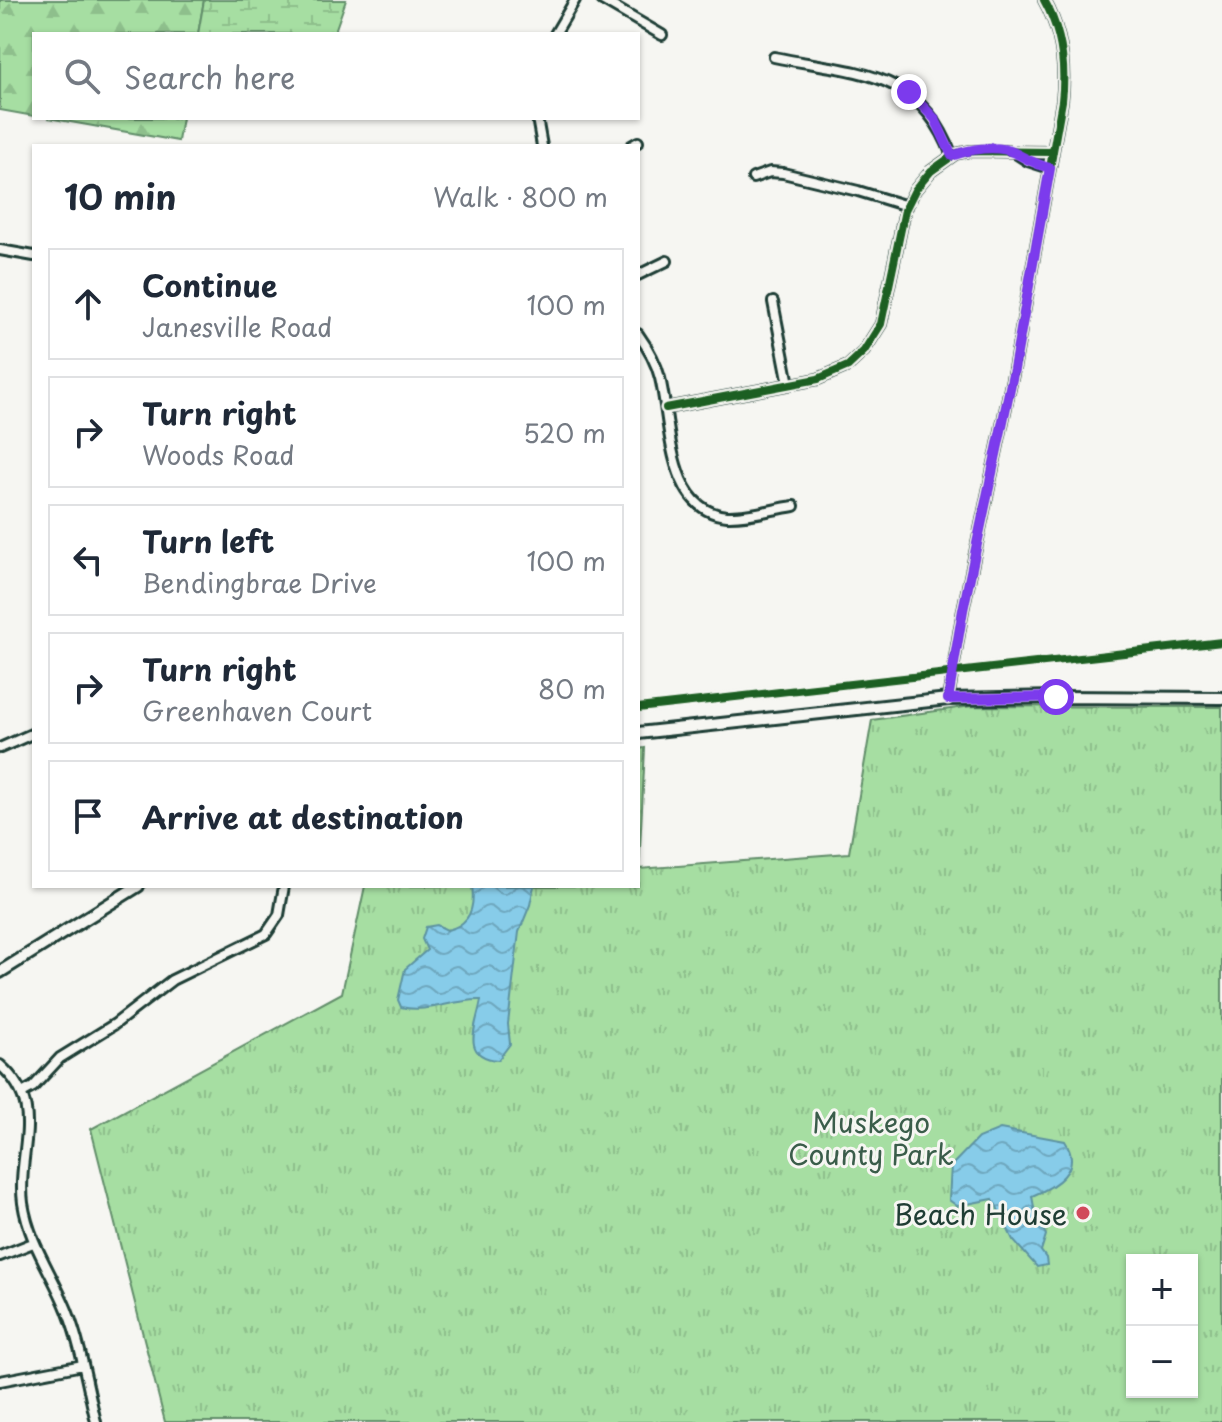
<!DOCTYPE html>
<html lang="en">
<head>
<meta charset="utf-8">
<style>
	body { margin:0; font-family:"Playpen Sans",sans-serif; background:#f6f6f7; color:#1f2937 }
	.controls { position:absolute; right:24px; bottom:24px; display:grid; overflow:hidden; border-radius:0px; box-shadow:0 2px 6px #0004 }
	.controls button { width:72px; height:72px; display:grid; place-items:center; padding:0; border:0; border-bottom:2px solid #e0e1e3; background:#fff; color:#1f2937; font:40px sans-serif }
	.stop { position:absolute; width:24px; height:24px; margin:-18px; border:6px solid #7c3aed; border-radius:50%; background:#fff }
	.stop.end { background:#7c3aed; border-color:#fff; box-shadow:0 2px 8px #0008 }
	.list { margin:0; padding:0; list-style:none }
	h2 { display:flex; justify-content:space-between; align-items:center; height:104px; margin:0; padding:0 32px; font-size:34px }
	h2 small { font-size:26px; font-weight:400; color:#747a83 }
	.list li { display:grid; grid-template-columns:52px 1fr auto; gap:24px; align-items:center; box-sizing:border-box; height:112px; margin:0 16px 16px; padding:0 16px; border:2px solid #e0e1e3; border-radius:0px }
	.list b { display:block; font-size:30px; white-space:nowrap }
	.list p { margin:0; font-size:26px; white-space:nowrap; color:#747a83 }
	.list em { font-size:26px; font-style:normal; color:#747a83 }
	.icon { flex:none; width:44px; height:44px; fill:none; stroke:currentColor; stroke-width:2; stroke-linecap:round; stroke-linejoin:round }
	.map { position:relative; flex:none; width:1222px; height:1422px; overflow:hidden }
	.search { position:absolute; background:#fff; box-shadow:0 2px 6px #0004; left:32px; top:32px; width:608px; height:88px; display:flex; align-items:center; gap:20px; box-sizing:border-box; padding:0 28px; border-radius:0px; color:#747a83; font-size:30px }
	.panel { position:absolute; background:#fff; box-shadow:0 2px 6px #0004; left:32px; top:144px; width:608px; height:744px; border-radius:0px }
	.map>svg:first-child { display:block }
	.forest { fill:url(#forest-firs); stroke:#628e6b; stroke-width:2 }
	.wetland { fill:url(#wetland-marsh); stroke:#628e6b; stroke-width:2 }
	.park { fill:url(#park-tufts); stroke:#628e6b; stroke-width:2; fill-rule:evenodd }
	.water { fill:url(#water-waves); stroke:#5d93a1; stroke-width:2 }
	.lines { fill:none; stroke-linecap:round; stroke-linejoin:round }
	.minor-casing { stroke:#1f3d34; stroke-width:14 }
	.major-casing { stroke:#1f3d34; stroke-width:16 }
	.minor { stroke:#f6f6f2; stroke-width:8 }
	.major { stroke:#f6f6f2; stroke-width:10 }
	.cycleway-casing { stroke:#f6f6f2; stroke-width:13 }
	.cycleway { stroke:#1b5e20; stroke-width:8 }
	.route { stroke:#7c3aed; stroke-width:10 }
	.poi-dot { fill:#d1495b; stroke:#f6f6f2; stroke-width:3 }
	.labels { text-anchor:middle; dominant-baseline:central; stroke-width:6; stroke-linejoin:round; paint-order:stroke }
	.park-label { font-size:28px; fill:#3a5d4a; stroke:#f6f6f2 }
	.poi-label { font-size:28px; fill:#1f3d34; stroke:#f6f6f2; text-anchor:end }
</style>
</head>
<body>
<div class="map">
<svg width="1222" height="1422" viewBox="0 0 1222 1422">
	<defs>
		<pattern id="forest-firs" width="22" height="20" patternUnits="userSpaceOnUse" patternTransform="scale(2)"><rect width="22" height="20" fill="#a6dea2"/><path d="M5 1l3.5 6h-7zM16 11l3.5 6h-7z" fill="#8ebf8c"/></pattern>
		<pattern id="wetland-marsh" width="20" height="14" patternUnits="userSpaceOnUse" patternTransform="scale(2)"><rect width="20" height="14" fill="#a6dea2"/><path d="M1 5h8M5 5V1M11 12h8M15 12V8" fill="none" stroke="#8ebf8c"/></pattern>
		<pattern id="park-tufts" width="24" height="20" patternUnits="userSpaceOnUse" patternTransform="scale(2)"><rect width="24" height="20" fill="#a6dea2"/><path d="M3 7l-1-3M5 7V3M7 7l1-3M15 17l-1-3M17 17v-4M19 17l1-3" fill="none" stroke="#8ebf8c"/></pattern>
		<pattern id="water-waves" width="16" height="10" patternUnits="userSpaceOnUse" patternTransform="scale(2)"><rect width="16" height="10" fill="#87cce9"/><path d="M0 5q4-4 8 0t8 0" fill="none" stroke="#6ea7be"/></pattern>
	</defs>
	<rect width="100%" height="100%" fill="#f6f6f2"/>
	<filter id="ink" filterUnits="userSpaceOnUse"><feTurbulence type="fractalNoise" baseFrequency=".0125" numOctaves="2"/><feDisplacementMap in="SourceGraphic" scale="16" xChannelSelector="R" yChannelSelector="G"/><feConvolveMatrix kernelMatrix="1 2 1 2 8 2 1 2 1" color-interpolation-filters="sRGB"/></filter>
	<g filter="url(#ink)">
		<path class="forest" d="M 0,0 L 204,0 L 198,34 L 34,34 L 34,116 L 0,110 Z
			M 48,118 L 182,118 L 178,141 Z"/>
		<path class="wetland" d="M 204,0 L 346,0 L 334,34 L 198,34 Z"/>
		<path class="park" d="M 972,706 L 1222,707 L 1222,1422 L 165,1422 L 91,1129 L 342,993 L 365,886 L 638,886 L 638,749 L 645,748 L 639,869 L 849,853 L 872,720 ZM 1132,1260 L 1192,1260 L 1192,1392 L 1132,1392 Z"/>
		<path class="water" d="M 472,886 L 534,886 L 530,905 L 519,932 L 508,1024 L 510,1044 L 498,1060 C 459,1057 477,1025 481,1000 C 453,999 427,1014 401,1007 L 398,1000 L 405,969 L 427,950 L 422,939 L 426,927 L 437,925 L 447,930 C 470,925 475,907 472,886 Z
			M 1000,1129 L 1065,1141 C 1084,1170 1054,1187 1032,1196 L 1035,1213 L 1046,1235 L 1041,1251 L 1046,1258 L 1047,1265 L 1037,1267 L 1013,1240 L 993,1199 L 957,1206 L 949,1200 L 951,1166 L 978,1138 Z"/>
		<g class="lines">
			<g class="minor-casing">
				<path id="minor" d="M 602,0 L 662,35
					M 555,34 L 575,0
					M 774,57 C 853,73 920,68 952,156
					M 537,118 L 542,146
					M 631,146 L 638,142
					M 1014,152 L 1028,161 L 1050,168
					M 753,178 L 770,172 L 783,173 L 858,191 L 907,206
					M 0,250 L 34,256
					M 638,275 L 667,261
					M 773,302 L 789,384
					M 638,334 C 648,348 656,362 660,378 C 671,422 667,511 727,516 C 749,517 773,509 794,506
					M 666,408 L 818,379 L 848,366 L 864,351 L 881,324 L 905,210 L 915,190 L 931,171 L 955,154 L 970,151 L 1053,152
					M 948,699 L 963,610 L 1014,369 L 1062,101 C 1066,66 1062,32 1044,0
					M 0,748 L 34,733
					M 0,1065 C 48,1107 16,1151 23,1203 C 29,1243 52,1273 67,1310 C 81,1346 87,1384 96,1422
					M 22,1093 L 33,1087 L 60,1058 L 115,1024 L 172,980 L 266,934 L 279,915 L 284,886
					M 0,1256 L 33,1243
					M 0,1381 L 83,1365"/>
			</g>
			<g class="major-casing">
				<path id="major" d="M 638,733 L 948,699 L 1056,697 L 1222,698
					M 0,972 L 138,886"/>
			</g>
			<use href="#minor" class="minor"/>
			<use href="#major" class="major"/>
			<g class="cycleway-casing">
				<path id="cycleway" d="M 666,408 L 818,379 L 848,366 L 864,351 L 881,324 L 905,210 L 915,190 L 931,171 L 955,154 L 970,151 L 1053,152
					M 948,699 L 963,610 L 1014,369 L 1062,101 C 1066,66 1062,32 1044,0
					M 638,708 L 1222,642"/>
			</g>
			<use href="#cycleway" class="cycleway"/>
		</g>
	</g>
	<g class="lines" filter="url(#ink)">
		<path class="route" d="M 909,92 L 935,119 L 952,156 C 969,149 998,144 1015,153 C 1027,159 1036,165 1050,168 L 1014,369 L 963,610 L 948,699 L 1056,697"/>
	</g>
	<circle class="poi-dot" cx="1083" cy="1213" r="8"/>
	<g class="labels">
		<g class="park-label">
			<text x="871" y="1121">Muskego<tspan x="871" dy="32">County Park</tspan></text>
		</g>
		<g class="poi-label">
			<text x="1067" y="1213">Beach House</text>
		</g>
	</g>
</svg>
<div class="controls">
<button>+</button>
<button>−</button>
</div>
<div class="stop" style="left:1056px;top:697px"></div>
<div class="stop end" style="left:909px;top:92px"></div>
<div class="search"><svg class="icon" aria-label="search" viewBox="0 0 24 24"><circle cx="10" cy="10" r="6"/><path d="M15 15l6 6"/></svg>Search here</div>
<section class="panel">
<h2>10 min<small>Walk · 800 m</small></h2>
<ul class="list">
<li><svg class="icon" aria-label="ahead" viewBox="0 0 24 24"><path d="M12 20V5M6 11l6-6 6 6"/></svg><div><b>Continue</b><p>Janesville Road</p></div><em>100 m</em></li>
<li><svg class="icon" aria-label="right" viewBox="0 0 24 24"><path d="M7 20v-9h11M14 6l5 5-5 5"/></svg><div><b>Turn right</b><p>Woods Road</p></div><em>520 m</em></li>
<li><svg class="icon" aria-label="left" viewBox="0 0 24 24"><path d="M17 20v-9H6M10 6l-5 5 5 5"/></svg><div><b>Turn left</b><p>Bendingbrae Drive</p></div><em>100 m</em></li>
<li><svg class="icon" aria-label="right" viewBox="0 0 24 24"><path d="M7 20v-9h11M14 6l5 5-5 5"/></svg><div><b>Turn right</b><p>Greenhaven Court</p></div><em>80 m</em></li>
<li><svg class="icon" aria-label="arrive" viewBox="0 0 24 24"><path d="M6 21V4h12l-3 4 3 4H6"/></svg><div><b>Arrive at destination</b></div></li>
</ul>
</section>
</div>
</body>
</html>
